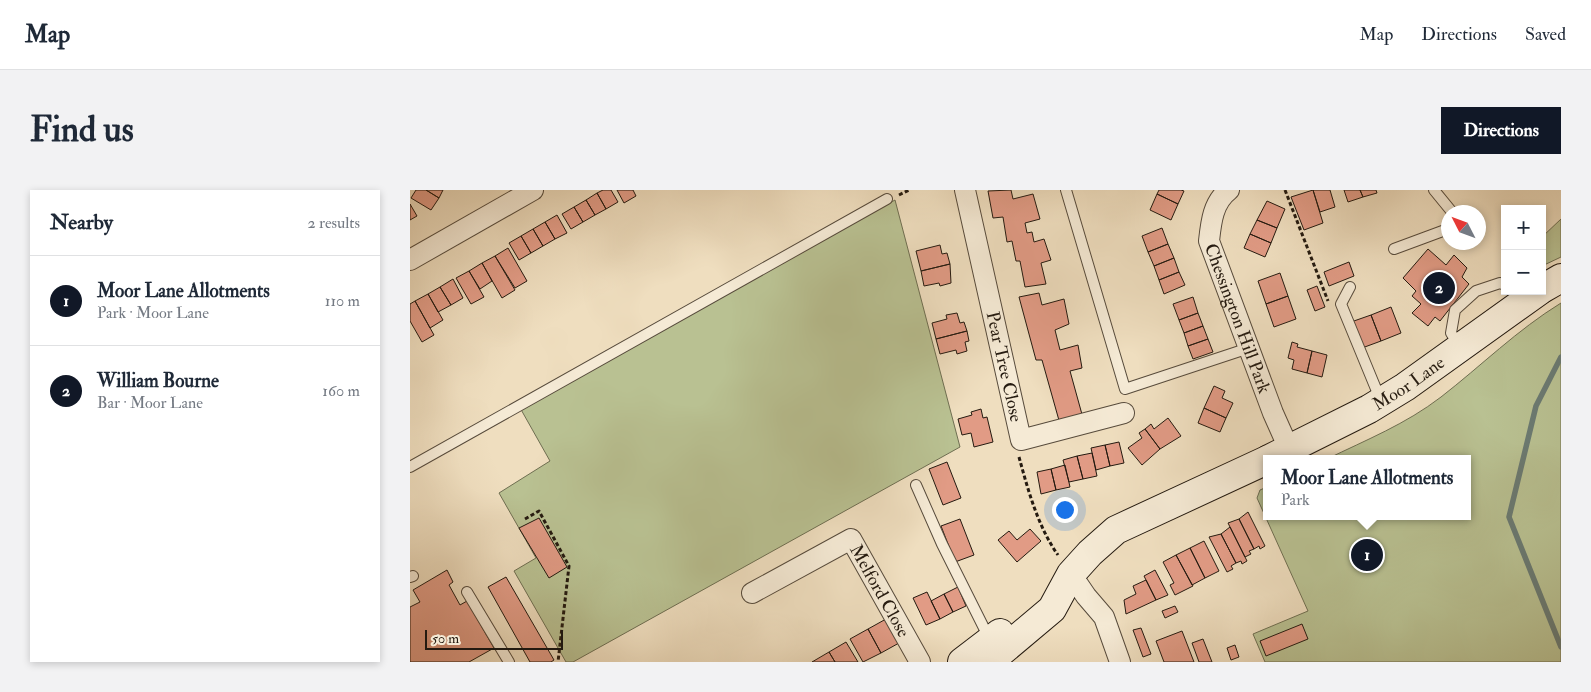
<!DOCTYPE html>
<html lang="en">
<head>
<meta charset="utf-8">
<style>
	body { margin:0; font-family:"IM FELL Double Pica",serif; background:#f2f2f3; color:#1f2937 }
	.controls { position:absolute; right:15px; top:15px; display:grid; overflow:hidden; border-radius:0px; box-shadow:0 2px 8px #0003 }
	.controls button { width:45px; height:45px; display:grid; place-items:center; padding:0; border:0; border-bottom:1px solid #e0e1e3; background:#fff; color:#1f2937; font:25px sans-serif }
	.compass { position:absolute; left:1031px; top:15px; width:45px; height:45px; border-radius:50%; background:#fff; box-shadow:0 2px 8px #0003; rotate:312deg }
	.scale { position:absolute; left:15px; bottom:12px; width:138px; box-sizing:border-box; padding-left:5px; border:2px solid #241a10; border-top:0; font-size:14px; line-height:18px; white-space:nowrap; color:#241a10; -webkit-text-stroke:4px #f5ead5; paint-order:stroke }
	.you { position:absolute; left:654px; top:319px; width:18px; height:18px; margin:-12px; border:4px solid #fff; border-radius:50%; background:#1a73e8; box-shadow:0 0 0 8px #1a73e833 }
	.badge { display:grid; place-items:center; width:32px; height:32px; border-radius:50%; background:#111827; color:#fff; font-size:16px; font-weight:700 }
	.pin { position:absolute; translate:-50% -50%; border:2px solid #fff; box-shadow:0 1px 5px #0006 }
	.popup { position:absolute; left:853px; top:265px; width:208px; height:65px; box-sizing:border-box; display:grid; place-content:center; border-radius:0px; background:#fff; filter:drop-shadow(0 1px 4px #0005); font-size:16px; white-space:nowrap; color:#747a83 }
	.popup b { font-size:19px; color:#1f2937 }
	.popup::after { content:''; position:absolute; left:50%; top:100%; margin-left:-10px; border:10px solid transparent; border-top-color:#fff }
	.list { margin:0; padding:0; list-style:none }
	h2 { display:flex; justify-content:space-between; align-items:center; height:65px; margin:0; padding:0 20px; font-size:21px }
	h2 small { font-size:16px; font-weight:400; color:#747a83 }
	.list li { display:grid; grid-template-columns:32px 1fr auto; gap:15px; align-items:center; box-sizing:border-box; height:90px; padding:0 20px; border-top:1px solid #e0e1e3 }
	.list b { display:block; font-size:19px; white-space:nowrap }
	.list p { margin:0; font-size:16px; white-space:nowrap; color:#747a83 }
	.list em { font-size:16px; font-style:normal; color:#747a83 }
	.map { position:relative; flex:none; width:1151px; height:472px; overflow:hidden; border-radius:0px }
	header { display:flex; align-items:center; gap:30px; box-sizing:border-box; height:70px; padding:0 25px; background:#fff; border-bottom:1px solid #e0e1e3 }
	header strong { font-size:24px }
	nav { display:flex; gap:28px; margin-inline-start:auto; font-size:18px }
	.intro { display:flex; align-items:center; justify-content:space-between; box-sizing:border-box; height:120px; padding:0 30px }
	h1 { margin:0; font-size:35px }
	.button { padding:12px 22px; border-radius:0px; background:#111827; color:#fff; font-size:18px; font-weight:700 }
	main { display:flex; gap:30px; padding:0 30px }
	aside { flex:1; background:#fff; border-radius:0px; box-shadow:0 2px 8px #0003 }
	.map>svg:first-child { display:block }
	.green { fill:#b9c192; stroke:#6e6e51 }
	.lines { fill:none; stroke-linecap:round; stroke-linejoin:round }
	.stream { stroke:#6b7b73; stroke-width:5.5 }
	.building { fill:#e19b85; stroke:#241a10 }
	.lane-casing { stroke:#574b3c; stroke-width:12 }
	.street-casing { stroke:#574b3c; stroke-width:22 }
	.secondary-casing { stroke:#241a10; stroke-width:30 }
	.path { stroke:#241a10; stroke-width:3; stroke-dasharray:4 2.5; stroke-linecap:butt }
	.lane { stroke:#f5ead5; stroke-width:10 }
	.street { stroke:#f5ead5; stroke-width:20 }
	.secondary { stroke:#f5ead5; stroke-width:28 }
	.labels { text-anchor:middle; dominant-baseline:central; stroke-width:4; stroke-linejoin:round; paint-order:stroke }
	.street-label { font-size:18px; fill:#241a10; stroke:#f5ead5 }
</style>
</head>
<body>
<header>
<strong>Map</strong>
<nav><a>Map</a><a>Directions</a><a>Saved</a></nav>
</header>
<div class="intro"><h1>Find us</h1><a class="button">Directions</a></div>
<main>
<aside>
<h2>Nearby<small>2 results</small></h2>
<ul class="list">
<li><span class="badge">1</span><div><b>Moor Lane Allotments</b><p>Park · Moor Lane</p></div><em>110 m</em></li>
<li><span class="badge">2</span><div><b>William Bourne</b><p>Bar · Moor Lane</p></div><em>160 m</em></li>
</ul>
</aside>
<div class="map">
<svg width="1151" height="472" viewBox="0 0 1151 472">
	<rect width="100%" height="100%" fill="#efdebf"/>
	<filter id="stains"><feTurbulence type="fractalNoise" baseFrequency=".004" numOctaves="4"/><feColorMatrix values="0 0 0 0 .2 0 0 0 0 .09 0 0 0 0 .02 0 0 0 .5 -.17"/></filter>
	<radialGradient id="worn" r=".72"><stop offset=".6" stop-color="#630" stop-opacity="0"/><stop offset="1" stop-color="#630" stop-opacity=".3"/></radialGradient>
	<path class="green" d="M 485,10 L 550,257 L 163,472 L 156,472 L 104,381 L 126,368 L 89,303 L 140,271 L 109,216 Z
		M 1151,29 L 1151,67 L 1132,76 L 1132,47 Z
		M 1151,113 L 1151,472 L 855,472 L 843,444 L 898,421 L 847,308 L 850,300 L 857,297 L 857,326 L 1057,326 L 1057,269 L 917,269 C 956,250 996,234 1031,207 C 1071,176 1107,140 1151,113 Z"/>
	<g class="lines">
		<path class="stream" d="M 1151,167 L 1126,216 L 1099,327 L 1151,457"/>
	</g>
	<path class="building" d="M 6,0 L 16,0 L 29,8 L 21,20 L 1,8 Z
		M 16,0 L 33,0 L 29,8 Z
		M 193,0 L 201,0 L 208,12 L 196,19 L 187,3 Z
		M 207,0 L 223,0 L 226,6 L 214,13 Z
		M 601,0 L 603,9 L 623,4 L 630,29 L 615,33 L 617,43 L 622,42 L 624,52 L 634,49 L 641,70 L 631,73 L 636,94 L 615,97 L 610,71 L 606,71 L 602,51 L 597,52 L 593,27 L 583,28 L 578,1 Z
		M 749,0 L 771,0 L 774,1 L 768,14 L 747,4 Z
		M 903,0 L 920,0 L 925,17 L 910,22 Z
		M 903,0 L 913,33 L 894,40 L 881,7 Z
		M 934,0 L 950,0 L 953,7 L 938,12 Z
		M 950,0 L 966,0 L 967,3 L 953,7 Z
		M 187,3 L 196,19 L 185,25 L 176,10 Z
		M 747,4 L 768,14 L 761,30 L 740,20 Z
		M 176,10 L 185,25 L 173,32 L 164,17 Z
		M 857,11 L 875,19 L 867,38 L 847,30 Z
		M 0,14 L 7,26 L 0,30 Z
		M 164,17 L 173,32 L 161,39 L 152,24 Z
		M 147,25 L 157,43 L 145,49 L 135,32 Z
		M 847,30 L 867,38 L 861,53 L 840,44 Z
		M 135,32 L 145,49 L 133,56 L 123,39 Z
		M 752,38 L 758,54 L 738,62 L 732,46 Z
		M 123,39 L 133,56 L 121,63 L 111,46 Z
		M 840,44 L 861,53 L 855,67 L 834,58 Z
		M 111,46 L 121,63 L 109,70 L 99,53 Z
		M 758,54 L 764,68 L 744,76 L 738,62 Z
		M 530,55 L 532,64 L 537,63 L 540,74 L 511,81 L 506,61 Z
		M 98,58 L 117,91 L 105,98 L 85,66 Z
		M 1018,59 L 1036,75 L 1044,65 L 1057,78 L 1052,87 L 1059,94 L 1030,131 L 1025,127 L 1018,136 L 1002,123 L 1011,114 L 1002,106 L 1006,101 L 993,88 Z
		M 85,66 L 105,100 L 92,108 L 72,73 Z
		M 764,68 L 769,82 L 749,90 L 744,76 Z
		M 939,72 L 944,86 L 919,96 L 914,82 Z
		M 72,73 L 82,91 L 70,99 L 59,81 Z
		M 540,74 L 541,93 L 530,96 L 529,93 L 514,96 L 511,81 Z
		M 59,81 L 74,107 L 61,114 L 46,88 Z
		M 769,82 L 775,95 L 754,104 L 749,90 Z
		M 870,83 L 878,106 L 856,114 L 848,91 Z
		M 43,89 L 53,108 L 41,115 L 30,97 Z
		M 907,96 L 915,117 L 905,121 L 897,100 Z
		M 30,97 L 41,115 L 28,122 L 18,104 Z
		M 629,103 L 632,115 L 654,109 L 659,134 L 645,140 L 650,160 L 668,155 L 672,178 L 660,181 L 673,228 L 650,234 L 632,170 L 626,170 L 609,107 Z
		M 18,104 L 33,130 L 20,138 L 5,111 Z
		M 878,106 L 886,129 L 864,137 L 856,114 Z
		M 783,107 L 788,123 L 769,130 L 763,114 Z
		M 5,111 L 24,145 L 12,152 L 0,131 L 0,114 Z
		M 981,117 L 991,143 L 971,151 L 961,125 Z
		M 547,123 L 550,133 L 554,132 L 557,141 L 526,149 L 522,133 L 537,129 L 536,125 Z
		M 788,123 L 793,136 L 774,143 L 769,130 Z
		M 961,125 L 971,151 L 952,158 L 941,132 Z
		M 793,136 L 798,149 L 778,156 L 774,143 Z
		M 557,141 L 559,151 L 555,152 L 557,161 L 547,164 L 546,160 L 530,164 L 526,149 Z
		M 798,149 L 803,162 L 783,169 L 778,156 Z
		M 882,152 L 888,154 L 887,157 L 902,161 L 897,183 L 882,179 L 884,170 L 878,168 Z
		M 902,161 L 917,165 L 912,187 L 897,183 Z
		M 804,196 L 815,201 L 812,208 L 823,213 L 816,228 L 794,218 Z
		M 794,218 L 816,228 L 810,242 L 788,233 Z
		M 571,219 L 573,228 L 577,227 L 583,252 L 564,257 L 561,243 L 552,245 L 548,229 L 562,225 L 561,222 Z
		M 758,228 L 771,246 L 750,259 L 735,239 L 741,234 L 744,239 Z
		M 735,239 L 750,259 L 732,275 L 718,258 L 732,248 L 729,243 Z
		M 709,252 L 714,273 L 700,276 L 695,255 Z
		M 695,255 L 700,276 L 686,280 L 681,258 Z
		M 682,263 L 687,286 L 673,289 L 667,266 Z
		M 667,266 L 673,289 L 659,292 L 653,270 Z
		M 537,272 L 551,308 L 533,315 L 519,279 Z
		M 655,275 L 660,297 L 646,300 L 641,279 Z
		M 641,279 L 646,300 L 631,304 L 627,282 Z
		M 838,322 L 855,356 L 850,359 L 849,356 L 844,359 L 829,329 Z
		M 129,328 L 157,377 L 139,388 L 109,338 Z
		M 550,329 L 564,365 L 545,372 L 531,336 Z
		M 829,329 L 844,359 L 839,361 L 841,364 L 835,367 L 818,333 Z
		M 820,337 L 837,371 L 832,374 L 831,371 L 826,373 L 811,344 Z
		M 620,339 L 631,351 L 607,372 L 588,350 L 599,341 L 607,350 Z
		M 811,344 L 826,373 L 821,376 L 823,379 L 817,382 L 799,347 Z
		M 794,351 L 809,381 L 795,388 L 780,358 Z
		M 780,358 L 795,388 L 782,395 L 766,365 Z
		M 766,365 L 783,396 L 765,405 L 760,395 L 764,393 L 753,372 Z
		M 37,380 L 43,392 L 39,395 L 50,415 L 57,411 L 84,458 L 59,472 L 0,472 L 0,417 L 10,412 L 3,400 Z
		M 745,380 L 758,405 L 746,410 L 734,386 Z
		M 96,387 L 144,470 L 141,472 L 120,472 L 78,397 Z
		M 736,390 L 746,410 L 716,424 L 714,410 L 726,404 L 723,396 Z
		M 548,397 L 556,416 L 543,422 L 534,404 Z
		M 517,402 L 530,429 L 516,435 L 503,408 Z
		M 534,404 L 543,422 L 530,429 L 521,411 Z
		M 765,416 L 768,422 L 755,428 L 752,421 Z
		M 476,429 L 489,453 L 471,463 L 458,439 Z
		M 892,434 L 898,449 L 856,466 L 850,451 Z
		M 731,438 L 741,464 L 733,467 L 723,440 Z
		M 458,439 L 471,463 L 453,472 L 440,449 Z
		M 772,441 L 784,472 L 754,472 L 746,451 Z
		M 793,449 L 802,472 L 789,472 L 782,453 Z
		M 436,452 L 448,472 L 425,472 L 419,462 Z
		M 825,455 L 829,467 L 821,470 L 817,458 Z
		M 419,462 L 425,472 L 402,472 Z"/>
	<g class="lines">
		<g class="lane-casing">
			<path id="lane" d="M 656,0 L 715,199 L 839,158
				M 1024,0 L 1042,22
				M 984,59 L 1038,39
				M 940,97 L 931,114 L 971,211
				M 1050,157 L 1041,143 L 1045,120 L 1066,101 L 1090,93 L 1095,95
				M 0,277 L 477,9
				M 506,295 L 532,354 L 580,450
				M 0,387 L 3,386
				M 57,402 L 99,472"/>
		</g>
		<g class="street-casing">
			<g id="street">
				<path id="s1" d="M 555,0 L 611,250 L 714,223"/>
				<path id="s2" d="M 819,0 C 803,12 801,32 799,51 L 863,223 L 879,259"/>
				<path d="M 0,70 L 123,0"/>
				<path d="M 661,384 L 676,406 L 694,427 L 710,472"/>
				<path id="s3" d="M 342,403 L 441,349 L 510,472"/>
			</g>
		</g>
		<g class="secondary-casing">
			<g id="secondary">
				<path d="M 1132,99 L 1151,88"/>
				<path id="s4" d="M 859,269 L 959,219 L 995,197 L 1129,101"/>
				<path d="M 552,472 L 590,443"/>
				<path d="M 579,472 L 642,419 L 661,384 L 680,363 L 706,340 L 857,270"/>
			</g>
		</g>
		<path class="path" d="M 875,0 L 918,111
			M 489,5 L 499,0
			M 609,267 C 618,300 628,337 648,365
			M 115,329 L 129,321 L 159,376 L 148,472"/>
		<use href="#lane" class="lane"/>
		<use href="#street" class="street"/>
		<use href="#secondary" class="secondary"/>
	</g>
	<g class="labels">
		<g class="street-label">
			<text stroke="none"><textPath href="#s2" startOffset="139">Chessington Hill Park</textPath></text>
			<text stroke="none"><textPath href="#s1" startOffset="181">Pear Tree Close</textPath></text>
			<text stroke="none"><textPath href="#s4" startOffset="159">Moor Lane</textPath></text>
			<text stroke="none"><textPath href="#s3" startOffset="172">Melford Close</textPath></text>
		</g>
	</g>
	<rect width="100%" height="100%" filter="url(#stains)"/>
	<rect width="100%" height="100%" fill="url(#worn)"/>
</svg>
<div class="controls">
<button>+</button>
<button>−</button>
</div>
<svg class="compass" viewBox="-18 -18 36 36"><path d="M0-13l5 13h-10z" fill="#e53935"/><path d="M0 13l5-13h-10z" fill="#747a83"/></svg>
<div class="scale">50 m</div>
<div class="you"></div>
<div class="pin badge" style="left:957px;top:365px">1</div>
<div class="popup"><b>Moor Lane Allotments</b>Park</div>
<div class="pin badge" style="left:1029px;top:98px">2</div>
</div>
</main>
</body>
</html>
